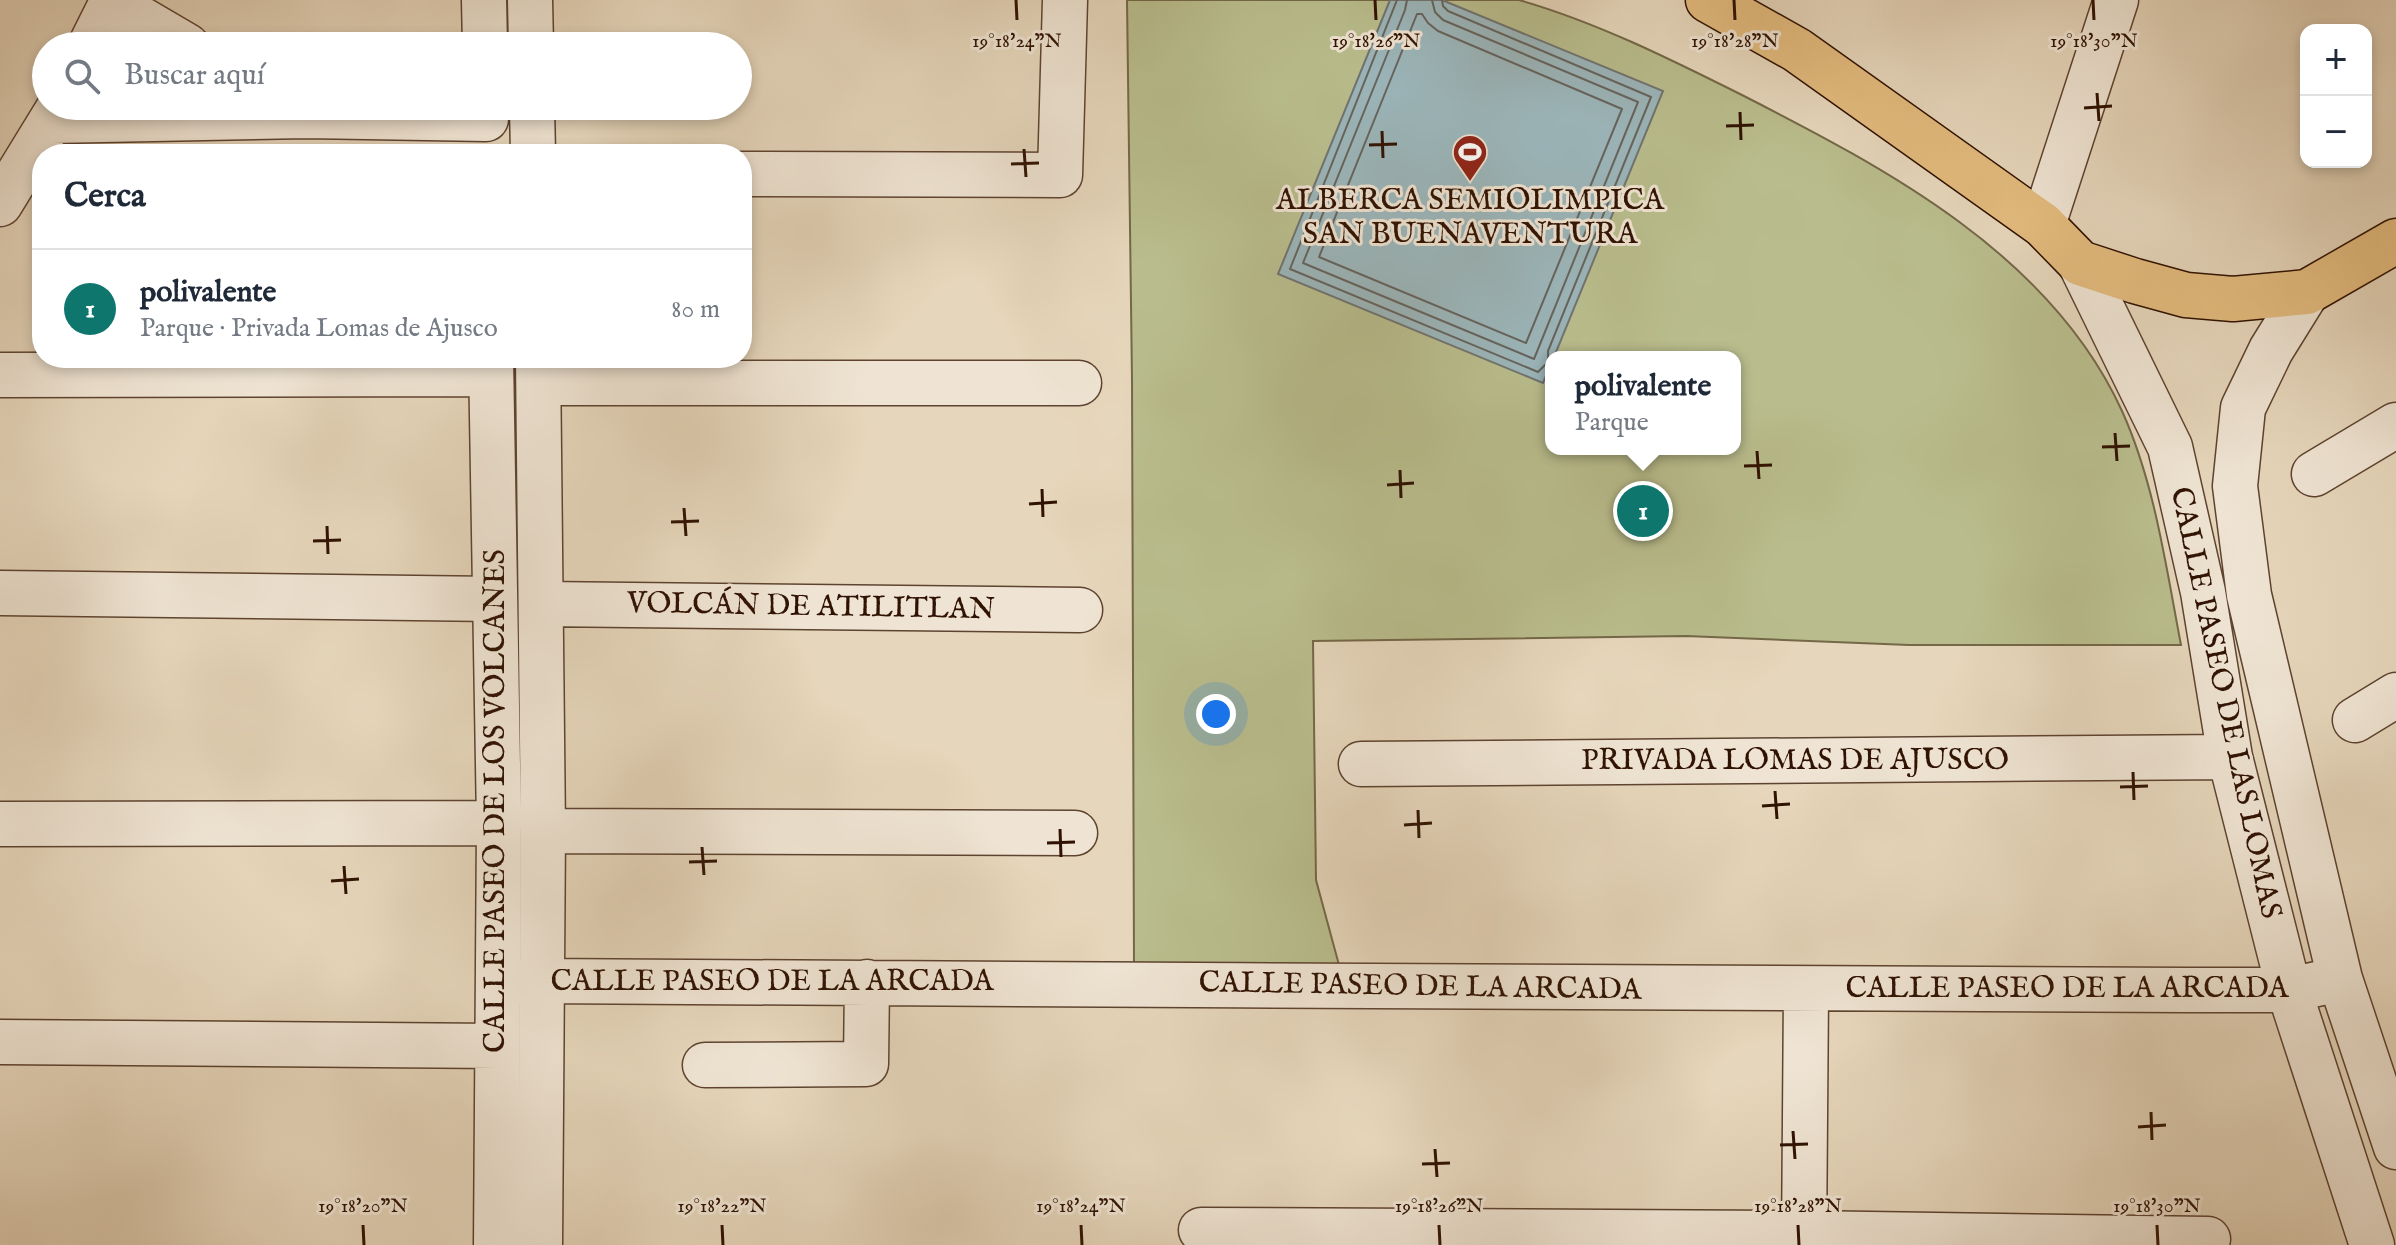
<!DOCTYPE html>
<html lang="es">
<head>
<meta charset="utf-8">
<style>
	body { margin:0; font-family:"IM FELL English",serif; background:#f6f6f7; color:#1f2937 }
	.controls { position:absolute; right:24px; top:24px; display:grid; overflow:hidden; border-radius:16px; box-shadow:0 4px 12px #0003 }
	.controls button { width:72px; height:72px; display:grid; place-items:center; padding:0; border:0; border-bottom:2px solid #e0e1e3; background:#fff; color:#1f2937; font:40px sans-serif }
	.you { position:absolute; left:1216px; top:714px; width:28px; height:28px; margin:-20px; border:6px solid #fff; border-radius:50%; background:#1a73e8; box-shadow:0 0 0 12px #1a73e833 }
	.badge { display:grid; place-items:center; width:52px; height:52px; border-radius:50%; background:#0f766e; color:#fff; font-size:26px; font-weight:700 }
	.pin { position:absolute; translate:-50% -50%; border:4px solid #fff; box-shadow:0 2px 8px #0006 }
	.popup { position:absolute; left:1545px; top:351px; width:196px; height:104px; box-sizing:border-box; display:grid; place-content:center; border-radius:16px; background:#fff; filter:drop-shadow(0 2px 6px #0005); font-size:26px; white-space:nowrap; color:#747a83 }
	.popup b { font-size:30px; color:#1f2937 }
	.popup::after { content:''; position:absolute; left:50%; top:100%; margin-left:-16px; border:16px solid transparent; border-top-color:#fff }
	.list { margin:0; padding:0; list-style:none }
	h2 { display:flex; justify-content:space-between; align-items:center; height:104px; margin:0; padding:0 32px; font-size:34px }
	h2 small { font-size:26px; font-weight:400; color:#747a83 }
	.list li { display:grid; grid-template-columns:52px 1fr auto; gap:24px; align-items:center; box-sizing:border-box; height:120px; padding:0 32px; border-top:2px solid #e0e1e3 }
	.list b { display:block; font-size:30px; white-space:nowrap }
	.list p { margin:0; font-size:26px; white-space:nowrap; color:#747a83 }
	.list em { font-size:26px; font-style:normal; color:#747a83 }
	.icon { flex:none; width:44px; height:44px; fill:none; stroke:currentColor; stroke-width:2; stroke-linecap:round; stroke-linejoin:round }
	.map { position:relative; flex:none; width:2396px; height:1245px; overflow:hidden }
	.search { position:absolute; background:#fff; box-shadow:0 4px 12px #0003; left:32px; top:32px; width:720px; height:88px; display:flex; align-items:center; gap:20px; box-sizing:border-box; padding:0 28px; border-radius:44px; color:#747a83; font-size:30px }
	.panel { position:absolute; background:#fff; box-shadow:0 4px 12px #0003; left:32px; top:144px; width:720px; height:224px; border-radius:32px }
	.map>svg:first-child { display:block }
	.green { fill:#b9bd8d; stroke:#746848; stroke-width:2; fill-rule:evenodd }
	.water { fill:#9bb6bb; stroke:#707471; stroke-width:2 }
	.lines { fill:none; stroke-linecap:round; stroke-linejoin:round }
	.shore { stroke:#66645e; stroke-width:2 }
	.minor-casing { stroke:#5e4330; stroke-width:47 }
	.major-casing { stroke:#301202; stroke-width:47 }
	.minor { stroke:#efe4d3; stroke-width:44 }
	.major { stroke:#e3bb7e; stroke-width:44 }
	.ticks { fill:none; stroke:#301202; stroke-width:3 }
	.labels { text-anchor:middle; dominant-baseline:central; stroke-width:6; stroke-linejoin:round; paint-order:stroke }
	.poi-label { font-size:30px; fill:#301202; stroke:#efe4d3 }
	.street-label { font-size:30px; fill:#301202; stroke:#efe4d3 }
	.ticks-label { font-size:20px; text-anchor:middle; fill:#301202; stroke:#efe4d3; stroke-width:6; stroke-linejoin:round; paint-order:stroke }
</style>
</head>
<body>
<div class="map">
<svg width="2396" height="1245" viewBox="0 0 2396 1245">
	<rect width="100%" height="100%" fill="#e6d6bb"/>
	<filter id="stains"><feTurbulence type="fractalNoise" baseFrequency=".0025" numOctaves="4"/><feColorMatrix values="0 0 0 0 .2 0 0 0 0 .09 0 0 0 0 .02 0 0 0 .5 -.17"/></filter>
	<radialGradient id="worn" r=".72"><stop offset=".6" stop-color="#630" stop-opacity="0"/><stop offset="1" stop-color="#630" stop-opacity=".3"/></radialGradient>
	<path class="green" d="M 1127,0 L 1519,0 C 1596,22 1670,59 1742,95 C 1887,169 2051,255 2122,411 C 2155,484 2166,567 2181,645 L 1909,645 L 1686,636 L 1313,641 L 1316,880 L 1339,965 L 1134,965 L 1132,379 ZM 1551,357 L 1735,357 L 1735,449 L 1551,449 Z"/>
	<path class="water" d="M 1390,0 L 1442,0 L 1663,91 L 1554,357 L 1551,357 L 1551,364 L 1543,383 L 1278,274 Z"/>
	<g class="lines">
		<path class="shore" d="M 1397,0 L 1290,269 L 1538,372 L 1548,362 L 1548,351 L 1651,97 L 1448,11 L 1443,6 L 1442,0
			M 1407,0 L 1405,10 L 1303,263 L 1534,359 L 1638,102 L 1443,20 L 1435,12 L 1432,0
			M 1417,14 L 1422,14 L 1428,23 L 1438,31 L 1622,109 L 1526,343 L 1319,257 Z"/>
		<g class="minor-casing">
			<path id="minor" d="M 484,0 L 485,46
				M 530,0 L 531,46
				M 112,2 L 187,46
				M 90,46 L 113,0
				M 532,106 L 533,154
				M 52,121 L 306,116 L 486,119
				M 742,174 L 1060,175 L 1065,0
				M 0,204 L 60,106
				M 2043,225 L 2116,0
				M 2080,263 L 2170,447 L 2203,592 L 2230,757 L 2289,990 L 2372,1245
				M 2307,292 L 2271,350 L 2243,408 L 2235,486 L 2249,595 L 2340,979 L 2396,1147
				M 491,358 L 499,823 L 496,1245
				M 538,358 L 543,831 L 540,1245
				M 0,375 L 491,374
				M 539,383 L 1079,383
				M 2314,474 L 2396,425
				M 0,593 L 495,599
				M 542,604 L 1080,610
				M 2355,720 L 2396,695
				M 1361,764 L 2230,757
				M 0,824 L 499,823
				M 543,831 L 1075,833
				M 498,983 L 540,981 C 1123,983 1706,991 2289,990 L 2340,979
				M 0,1042 L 497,1046
				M 705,1065 L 866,1064 L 867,982
				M 1201,1230 L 1804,1233 L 2208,1239
				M 1804,1245 L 1806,991"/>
		</g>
		<g class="major-casing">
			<path id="major" d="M 1708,0 L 1797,50 L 2043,225 L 2080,263 L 2135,281 L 2186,295 L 2233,299 L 2307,292 L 2396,241"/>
		</g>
		<use href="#minor" class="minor"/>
		<use href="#major" class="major"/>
	</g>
	<path class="ticks" d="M 1016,0 L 1017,20M 1375,0 L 1376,20M 1734,0 L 1735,20M 2093,0 L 2094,20M 2097,93 L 2099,121M 2084,108 L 2112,106M 1740,112 L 1741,140M 1726,126 L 1754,125M 1382,131 L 1383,158M 1369,145 L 1397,144M 1024,149 L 1026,177M 1011,164 L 1039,163M 2115,433 L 2117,461M 2102,447 L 2130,446M 1757,451 L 1759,479M 1744,466 L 1772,465M 1400,470 L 1401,498M 1387,485 L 1414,483M 1042,489 L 1043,517M 1029,504 L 1057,502M 684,508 L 686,536M 671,522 L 699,521M 327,526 L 328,554M 313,541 L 341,540M 2133,772 L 2134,800M 2120,787 L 2148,786M 1775,791 L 1777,819M 1762,806 L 1790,804M 1418,810 L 1419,838M 1404,825 L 1432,823M 1060,829 L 1061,857M 1047,843 L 1075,842M 702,847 L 704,875M 689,862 L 717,861M 344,866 L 346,894M 331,881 L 359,879M 2151,1112 L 2152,1140M 2138,1127 L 2166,1125M 1793,1131 L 1795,1159M 1780,1145 L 1808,1144M 1435,1149 L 1437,1177M 1422,1164 L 1450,1163M 363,1225 L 364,1245M 722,1225 L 723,1245M 1081,1225 L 1082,1245M 1439,1225 L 1440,1245M 1798,1225 L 1799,1245M 2157,1225 L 2158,1245"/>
	<defs>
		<g id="stadium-pin" transform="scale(1.8)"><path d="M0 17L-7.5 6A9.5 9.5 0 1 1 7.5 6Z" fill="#8f2418" stroke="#efe4d3"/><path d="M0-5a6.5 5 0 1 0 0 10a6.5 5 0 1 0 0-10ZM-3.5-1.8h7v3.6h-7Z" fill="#fff"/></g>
	</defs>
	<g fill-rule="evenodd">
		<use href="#stadium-pin" x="1470" y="152"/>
	</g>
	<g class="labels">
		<g class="poi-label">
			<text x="1470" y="201">ALBERCA SEMIOLIMPICA<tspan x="1470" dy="34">SAN BUENAVENTURA</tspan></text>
		</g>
		<g class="street-label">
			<text transform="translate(811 607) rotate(1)">VOLCÁN DE ATILITLAN</text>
			<text transform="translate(2225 703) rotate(78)">CALLE PASEO DE LAS LOMAS</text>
			<text x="1795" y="761">PRIVADA LOMAS DE AJUSCO</text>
			<text transform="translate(496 801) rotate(-90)">CALLE PASEO DE LOS VOLCANES</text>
			<text x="772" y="982">CALLE PASEO DE LA ARCADA</text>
			<text transform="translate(1420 987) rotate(1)">CALLE PASEO DE LA ARCADA</text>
			<text x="2067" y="989">CALLE PASEO DE LA ARCADA</text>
		</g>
	</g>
	<g class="ticks-label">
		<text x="1017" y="47">19°18'24"N</text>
		<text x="1376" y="47">19°18'26"N</text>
		<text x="1735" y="47">19°18'28"N</text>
		<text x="2094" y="47">19°18'30"N</text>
		<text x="363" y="1212">19°18'20"N</text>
		<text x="722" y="1212">19°18'22"N</text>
		<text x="1081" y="1212">19°18'24"N</text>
		<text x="1439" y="1212">19°18'26"N</text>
		<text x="1798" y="1212">19°18'28"N</text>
		<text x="2157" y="1212">19°18'30"N</text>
	</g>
	<rect width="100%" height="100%" filter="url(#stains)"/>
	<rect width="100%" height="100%" fill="url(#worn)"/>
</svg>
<div class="controls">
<button>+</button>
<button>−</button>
</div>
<div class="you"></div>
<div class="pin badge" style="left:1643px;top:511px">1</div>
<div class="popup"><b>polivalente</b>Parque</div>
<div class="search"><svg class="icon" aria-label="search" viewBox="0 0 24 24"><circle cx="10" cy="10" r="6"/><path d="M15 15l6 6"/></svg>Buscar aquí</div>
<section class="panel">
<h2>Cerca<small></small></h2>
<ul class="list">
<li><span class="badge">1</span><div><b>polivalente</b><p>Parque · Privada Lomas de Ajusco</p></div><em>80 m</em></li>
</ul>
</section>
</div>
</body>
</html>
